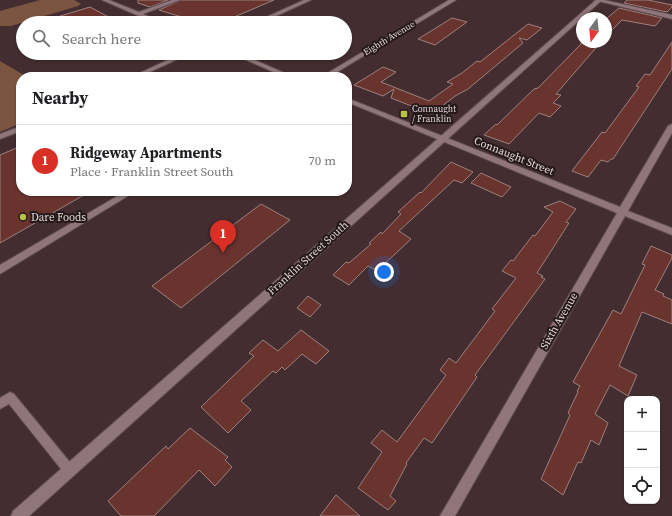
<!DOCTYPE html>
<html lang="en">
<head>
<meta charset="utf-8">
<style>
	body { margin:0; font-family:"Source Serif 4",serif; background:#f2f2f2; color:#202124 }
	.controls { position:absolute; right:12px; bottom:12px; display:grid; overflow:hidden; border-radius:8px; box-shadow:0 1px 3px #0004 }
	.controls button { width:36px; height:36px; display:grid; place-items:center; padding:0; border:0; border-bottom:1px solid #e0e0e0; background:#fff; color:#202124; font:20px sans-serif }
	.compass { position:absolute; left:576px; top:12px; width:36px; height:36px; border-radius:50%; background:#fff; box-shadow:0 1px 3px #0004; rotate:195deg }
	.you { position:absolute; left:384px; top:272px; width:14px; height:14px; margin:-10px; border:3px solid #fff; border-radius:50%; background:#1a73e8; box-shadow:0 0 0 6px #1a73e833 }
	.badge { display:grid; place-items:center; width:26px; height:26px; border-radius:50%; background:#d93025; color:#fff; font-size:13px; font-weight:700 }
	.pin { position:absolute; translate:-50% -33px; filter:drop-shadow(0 1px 2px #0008) }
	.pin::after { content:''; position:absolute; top:21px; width:14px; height:12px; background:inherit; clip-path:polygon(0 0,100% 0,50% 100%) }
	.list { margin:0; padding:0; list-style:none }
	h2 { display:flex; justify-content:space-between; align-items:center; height:52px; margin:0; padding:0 16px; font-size:17px }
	h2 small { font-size:13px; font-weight:400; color:#757577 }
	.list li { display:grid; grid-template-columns:26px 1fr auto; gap:12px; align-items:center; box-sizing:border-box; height:72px; padding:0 16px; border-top:1px solid #e0e0e0 }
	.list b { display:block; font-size:15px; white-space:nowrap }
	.list p { margin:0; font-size:13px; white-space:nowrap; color:#757577 }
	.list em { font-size:13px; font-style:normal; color:#757577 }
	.icon { flex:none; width:22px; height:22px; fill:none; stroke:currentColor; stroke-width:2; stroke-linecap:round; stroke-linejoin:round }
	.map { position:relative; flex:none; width:672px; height:516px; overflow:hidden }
	.search { position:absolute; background:#fff; box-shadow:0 1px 3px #0004; left:16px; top:16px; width:336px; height:44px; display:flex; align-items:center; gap:10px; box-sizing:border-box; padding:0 14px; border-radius:22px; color:#757577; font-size:15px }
	.panel { position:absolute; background:#fff; box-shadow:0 1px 3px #0004; left:16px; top:72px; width:336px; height:124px; border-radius:16px }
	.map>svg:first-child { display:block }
	.green { fill:#7c5540 }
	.building { fill:#69332e; stroke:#9c817d }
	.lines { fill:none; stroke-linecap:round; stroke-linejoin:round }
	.service-casing { stroke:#5d4b4e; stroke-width:2 }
	.minor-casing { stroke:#5d4b4e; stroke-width:2 }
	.tertiary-casing { stroke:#5d4b4e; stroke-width:2 }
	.service { fill:#90757a; fill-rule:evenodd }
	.minor { fill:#90757a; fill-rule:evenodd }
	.tertiary { fill:#90757a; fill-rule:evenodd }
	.poi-dot { fill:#b9c146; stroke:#23191b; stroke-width:1.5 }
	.labels { text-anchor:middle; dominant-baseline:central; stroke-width:4; stroke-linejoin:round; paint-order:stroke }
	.far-street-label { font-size:9px; fill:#e4d5d8; stroke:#23191b }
	.far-poi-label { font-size:9px; fill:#e4d5d8; stroke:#23191b; text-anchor:start }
	.street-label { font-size:11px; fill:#e4d5d8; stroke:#23191b }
	.poi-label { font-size:11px; fill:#e4d5d8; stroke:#23191b; text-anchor:start }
</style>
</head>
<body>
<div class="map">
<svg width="672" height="516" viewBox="0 0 672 516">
	<rect width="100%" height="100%" fill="#432d31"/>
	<path class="green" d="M 40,0 L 74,0 L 81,4 L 78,6 L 11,26 L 0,26 L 0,11 Z
		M 0,61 L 27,77 L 21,77 L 21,123 L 0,132 Z"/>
	<path class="building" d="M 138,0 L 168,0 L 150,7 L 138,3 Z
		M 181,0 L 274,0 L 220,23 L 174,23 L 174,22 L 185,18 L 159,10 Z
		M 627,0 L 648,0 L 672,5 L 672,7 L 667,12 L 624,3 Z
		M 90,7 L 120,23 L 47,23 L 47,20 Z
		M 619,8 L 662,18 L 655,26 L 622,20 L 606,36 L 606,19 Z
		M 452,18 L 467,22 L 435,45 L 418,39 Z
		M 528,24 L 542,28 L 527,40 L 519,38 L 523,43 L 468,89 L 455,96 L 432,114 L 391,98 L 394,89 L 383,96 L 354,85 L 383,67 L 396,72 L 381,82 L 429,101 L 453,84 L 447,82 L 462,73 L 477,61 L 480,62 Z
		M 583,42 L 601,42 L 556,94 L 561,95 L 553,103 L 561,106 L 550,117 L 539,113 L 509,144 L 484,135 L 496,124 L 497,125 L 534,89 L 538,88 Z
		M 672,42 L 672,69 L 613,159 L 611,159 L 608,162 L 601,160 L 588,177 L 572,171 L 602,132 L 605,133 L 639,87 L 636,86 L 645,74 L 650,75 Z
		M 21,146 L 21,191 L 91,191 L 0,243 L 0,155 Z
		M 451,162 L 473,172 L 462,183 L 454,180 L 399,231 L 411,239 L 377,271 L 368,266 L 349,285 L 333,275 L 346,262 L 349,263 L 371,244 L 369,243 L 381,232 L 382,234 L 401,214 L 398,212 L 420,192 L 421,193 Z
		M 481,173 L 511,187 L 502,197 L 471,183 Z
		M 560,201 L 576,209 L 566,222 L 569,223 L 537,273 L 543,276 L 541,277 L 545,279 L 475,375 L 477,377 L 432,443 L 424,438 L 406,463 L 407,464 L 390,496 L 396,501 L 388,510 L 358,488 L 382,452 L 371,443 L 382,430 L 397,442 L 446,375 L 440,370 L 449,358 L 456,363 L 495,311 L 492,309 L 516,278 L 502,271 L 511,260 L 513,261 L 533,235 L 535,236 L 553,212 L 544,207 Z
		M 261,204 L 290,220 L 181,308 L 152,286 Z
		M 651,246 L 672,255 L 672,258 L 655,290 L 664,294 L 663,296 L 672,300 L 672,324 L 642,312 L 619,366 L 637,375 L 628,396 L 610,385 L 595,414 L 608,423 L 599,445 L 591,440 L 581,463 L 578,462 L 563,495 L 541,479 L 570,415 L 568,413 L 578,392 L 577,391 L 580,386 L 573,382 L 613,310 L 621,314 L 645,265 L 642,264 Z
		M 308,296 L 321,305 L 310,317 L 297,308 Z
		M 301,330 L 329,351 L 316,364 L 302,354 L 285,370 L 282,367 L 276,373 L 273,371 L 241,401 L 251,410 L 228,433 L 201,407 L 254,356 L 249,353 L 263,340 L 278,351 Z
		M 190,428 L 228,457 L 225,460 L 232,467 L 215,486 L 199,470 L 154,516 L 121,516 L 108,501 L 166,446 L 168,449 Z
		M 336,495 L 360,516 L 320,516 Z"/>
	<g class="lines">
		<g class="service-casing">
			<path id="service" d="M 10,392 L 14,394 L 73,466 L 75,470 L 73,474 L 69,476 L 65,474 L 9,404 L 0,409 L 0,398 Z"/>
		</g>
		<g class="minor-casing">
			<path id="minor" d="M 102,0 L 109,0 L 139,12 L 172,0 L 180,0 L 143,14 L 163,23 L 155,23 Z
				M 304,0 L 311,0 L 261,23 L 253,23 Z
				M 449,0 L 456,0 L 329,77 L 321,77 Z
				M 594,0 L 604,0 L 672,15 L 672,19 Z
				M 183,53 L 191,53 L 139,77 L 131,77 Z
				M 230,53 L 238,53 L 294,77 L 285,77 Z
				M 347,98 L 620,207 L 668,126 L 672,124 L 672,133 L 628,211 L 672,228 L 672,235 L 625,216 L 455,516 L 440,516 L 617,213 L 347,102 Z
				M 21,126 L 21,131 L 0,139 L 0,134 Z
				M 126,191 L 136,191 L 0,274 L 0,265 Z"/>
		</g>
		<g class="tertiary-casing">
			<path id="tertiary" d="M 596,0 L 602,0 L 29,516 L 11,516 L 13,511 Z"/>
		</g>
		<use href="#service" class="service"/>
		<use href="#minor" class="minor"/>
		<use href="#tertiary" class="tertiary"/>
	</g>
	<g class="poi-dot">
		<rect x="400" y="110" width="8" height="8" rx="2"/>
		<circle cx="23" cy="217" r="4"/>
	</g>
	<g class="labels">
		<g class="far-street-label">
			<text transform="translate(389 38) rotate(-31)">Eighth Avenue</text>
		</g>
		<g class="far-poi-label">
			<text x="412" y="109">Connaught<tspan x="412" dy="10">/ Franklin</tspan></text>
		</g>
		<g class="street-label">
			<text transform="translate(514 156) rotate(22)">Connaught Street</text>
			<text transform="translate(308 258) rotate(-42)">Franklin Street South</text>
			<text transform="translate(559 321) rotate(-60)">Sixth Avenue</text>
		</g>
		<g class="poi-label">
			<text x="31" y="217">Dare Foods</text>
		</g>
	</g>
</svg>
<div class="controls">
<button>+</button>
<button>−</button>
<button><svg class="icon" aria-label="locate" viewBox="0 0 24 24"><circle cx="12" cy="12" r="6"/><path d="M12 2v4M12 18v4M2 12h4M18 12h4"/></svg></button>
</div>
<svg class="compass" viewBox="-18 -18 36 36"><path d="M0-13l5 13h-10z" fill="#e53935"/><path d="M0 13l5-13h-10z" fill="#757577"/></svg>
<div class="you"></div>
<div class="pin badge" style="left:223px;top:253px">1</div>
<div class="search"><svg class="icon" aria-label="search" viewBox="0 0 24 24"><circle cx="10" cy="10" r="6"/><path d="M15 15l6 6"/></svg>Search here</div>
<section class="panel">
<h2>Nearby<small></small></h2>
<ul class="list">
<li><span class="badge">1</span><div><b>Ridgeway Apartments</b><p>Place · Franklin Street South</p></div><em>70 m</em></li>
</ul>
</section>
</div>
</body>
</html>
